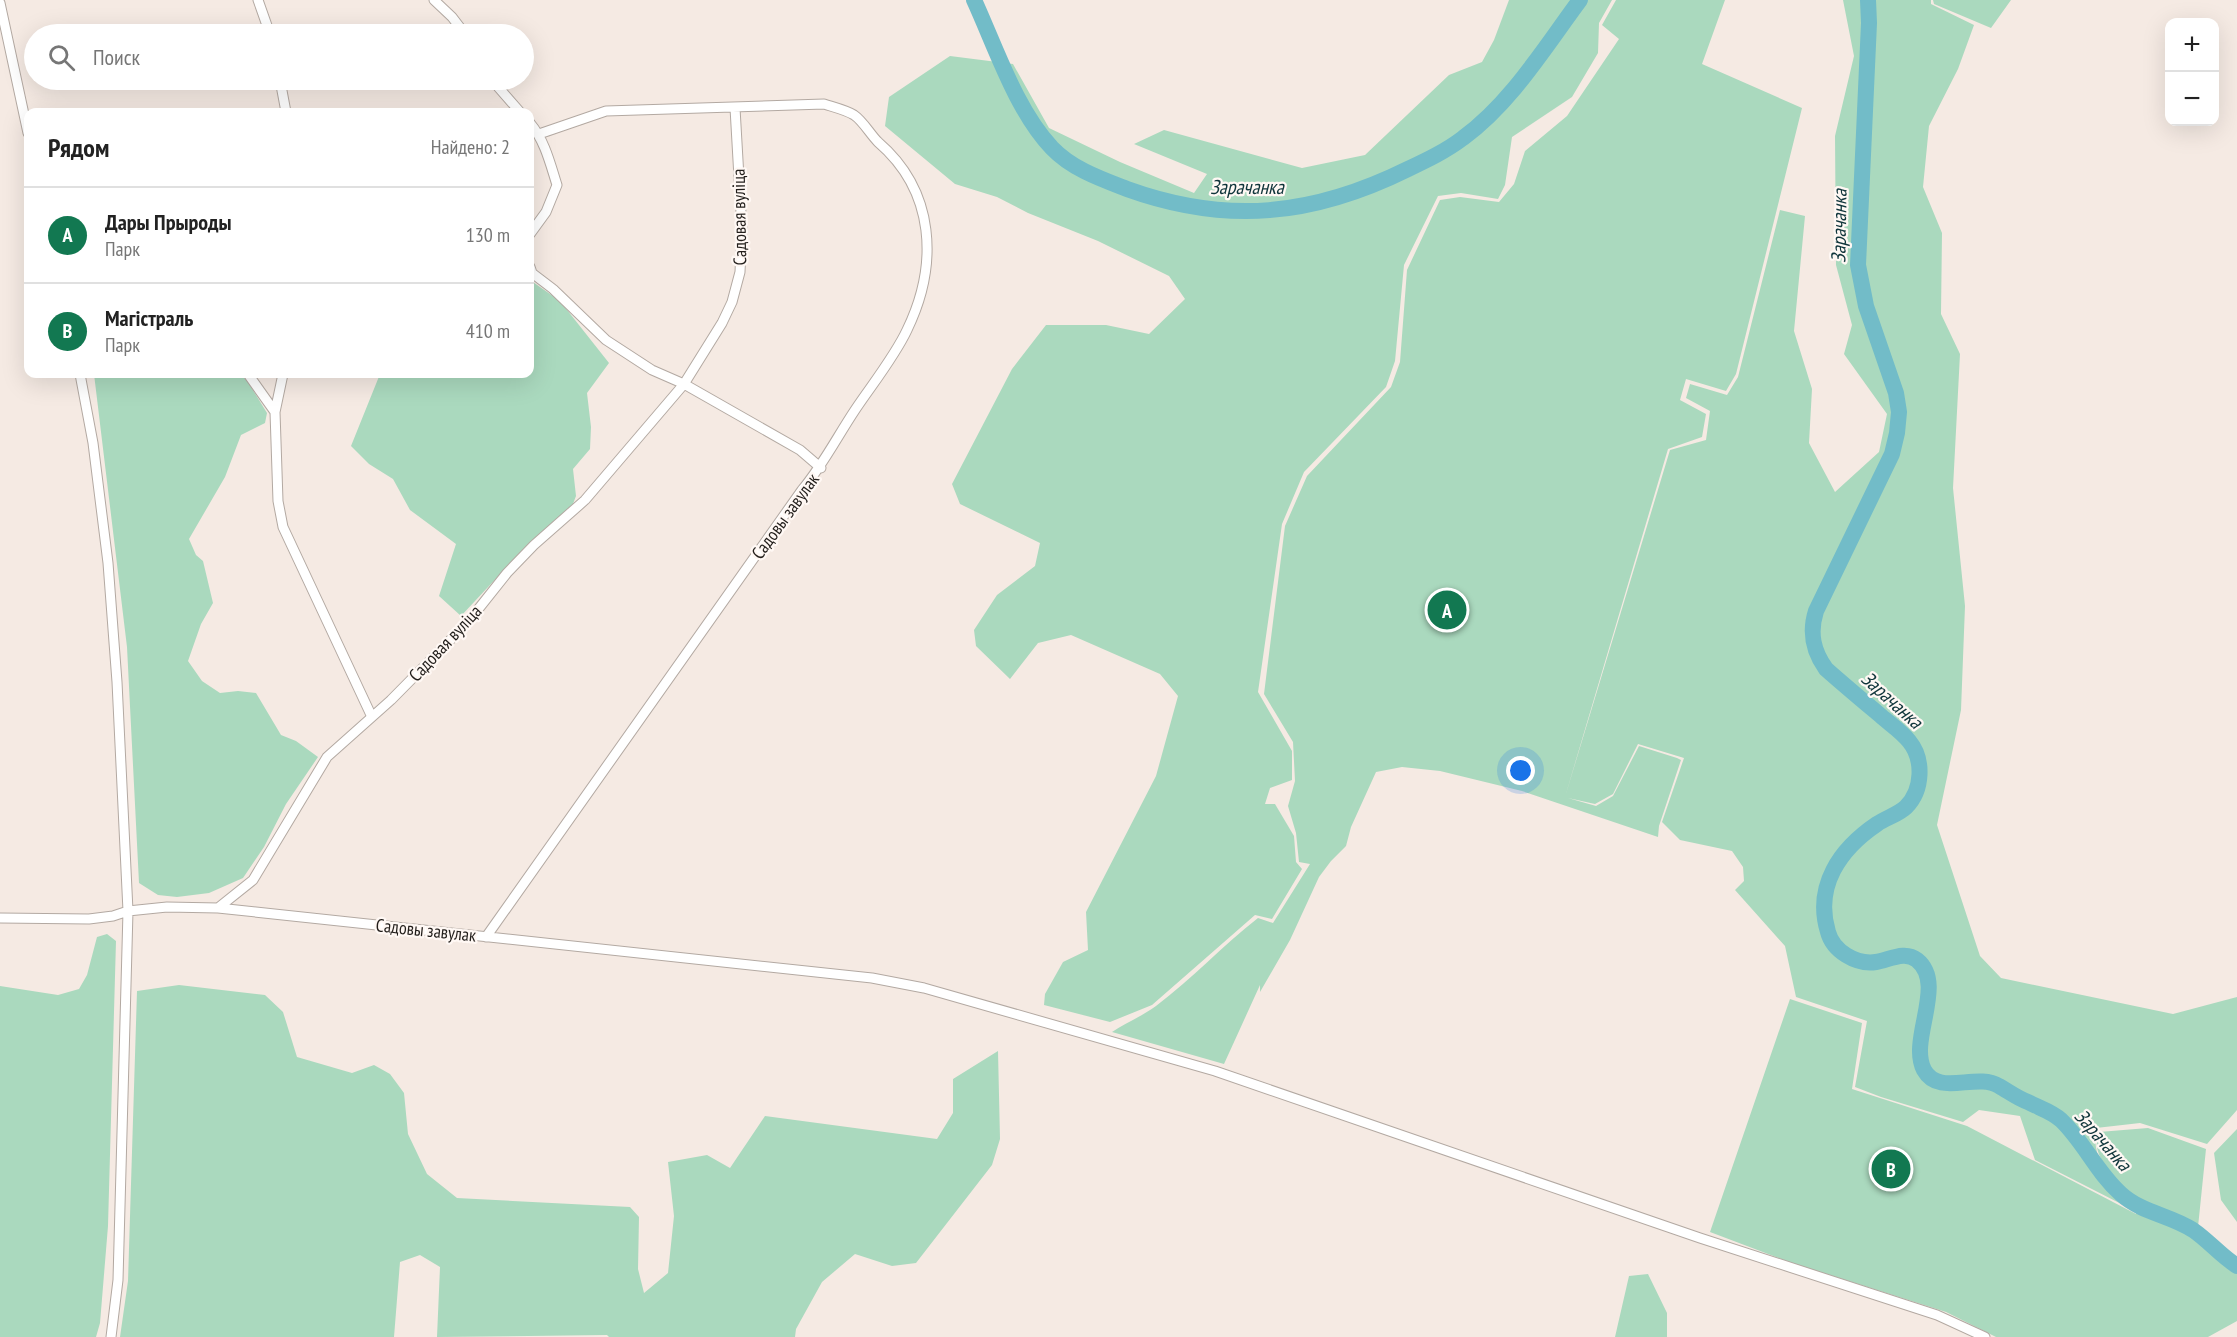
<!DOCTYPE html>
<html lang="ru">
<head>
<meta charset="utf-8">
<style>
	body { margin:0; font-family:"PT Sans Narrow",sans-serif; background:#f6f6f6; color:#222 }
	.controls { position:absolute; right:18px; top:18px; display:grid; overflow:hidden; border-radius:12px; box-shadow:0 6px 24px #0002 }
	.controls button { width:54px; height:54px; display:grid; place-items:center; padding:0; border:0; border-bottom:2px solid #e0e0e0; background:#fff; color:#222; font:30px sans-serif }
	.you { position:absolute; left:1521px; top:771px; width:21px; height:21px; margin:-15px; border:4px solid #fff; border-radius:50%; background:#1a73e8; box-shadow:0 0 0 9px #1a73e833 }
	.badge { display:grid; place-items:center; width:39px; height:39px; border-radius:50%; background:#127851; color:#fff; font-size:20px; font-weight:700 }
	.pin { position:absolute; translate:-50% -50%; border:3px solid #fff; box-shadow:0 2px 6px #0006 }
	.list { margin:0; padding:0; list-style:none }
	h2 { display:flex; justify-content:space-between; align-items:center; height:78px; margin:0; padding:0 24px; font-size:26px }
	h2 small { font-size:20px; font-weight:400; color:#767676 }
	.list li { display:grid; grid-template-columns:39px 1fr auto; gap:18px; align-items:center; box-sizing:border-box; height:96px; padding:0 24px; border-top:2px solid #e0e0e0 }
	.list b { display:block; font-size:22px; white-space:nowrap }
	.list p { margin:0; font-size:20px; white-space:nowrap; color:#767676 }
	.list em { font-size:20px; font-style:normal; color:#767676 }
	.icon { flex:none; width:33px; height:33px; fill:none; stroke:currentColor; stroke-width:2; stroke-linecap:round; stroke-linejoin:round }
	.map { position:relative; flex:none; width:2237px; height:1337px; overflow:hidden }
	.search { position:absolute; background:#fff; box-shadow:0 6px 24px #0002; left:24px; top:24px; width:510px; height:66px; display:flex; align-items:center; gap:15px; box-sizing:border-box; padding:0 21px; border-radius:33px; color:#767676; font-size:22px }
	.panel { position:absolute; background:#fff; box-shadow:0 6px 24px #0002; left:24px; top:108px; width:510px; height:270px; border-radius:12px }
	.map>svg:first-child { display:block }
	.green { fill:#aad9be }
	.lines { fill:none; stroke-linecap:round; stroke-linejoin:round }
	.river { stroke:#72bcc8; stroke-width:16 }
	.minor-casing { stroke:#b3a9a2; stroke-width:11 }
	.minor { stroke:#fff; stroke-width:9 }
	.labels { text-anchor:middle; dominant-baseline:central; stroke-width:4.5; stroke-linejoin:round; paint-order:stroke }
	.street-label { font-size:18px; fill:#221e1b; stroke:#fff8f4 }
	.water-label { font-size:20px; font-style:italic; fill:#10353b; stroke:#fff8f4 }
</style>
</head>
<body>
<div class="map">
<svg width="2237" height="1337" viewBox="0 0 2237 1337">
	<rect width="100%" height="100%" fill="#f5eae3"/>
	<path class="green" d="M 1509,0 L 1612,0 L 1599,23 L 1598,53 L 1572,97 L 1512,137 L 1505,185 L 1498,199 L 1461,193 L 1438,196 L 1404,265 L 1395,361 L 1386,387 L 1304,472 L 1282,524 L 1258,692 L 1292,751 L 1292,780 L 1270,788 L 1265,804 L 1275,804 L 1294,836 L 1296,862 L 1302,869 L 1272,919 L 1255,915 L 1152,1005 L 1110,1022 L 1044,1005 L 1045,994 L 1063,962 L 1088,950 L 1086,912 L 1156,776 L 1178,696 L 1160,674 L 1071,635 L 1038,643 L 1010,679 L 976,646 L 974,630 L 997,595 L 1035,566 L 1040,543 L 960,504 L 952,484 L 1012,369 L 1046,325 L 1106,325 L 1149,334 L 1185,299 L 1169,276 L 1098,241 L 1028,213 L 997,197 L 955,184 L 885,126 L 889,97 L 950,56 L 1013,64 L 1049,128 L 1120,162 L 1194,193 L 1207,174 L 1134,144 L 1164,130 L 1302,168 L 1365,155 L 1449,75 L 1482,62 L 1494,40 Z
		M 1616,0 L 1725,0 L 1702,64 L 1802,108 L 1736,374 L 1726,391 L 1686,379 L 1680,400 L 1706,414 L 1702,437 L 1668,449 L 1565,797 L 1670,450 L 1706,440 L 1710,411 L 1686,398 L 1690,384 L 1727,395 L 1738,377 L 1780,210 L 1805,216 L 1794,331 L 1812,389 L 1809,443 L 1835,492 L 1879,452 L 1887,414 L 1844,354 L 1852,325 L 1836,265 L 1835,136 L 1854,56 L 1843,0 L 1931,0 L 1931,4 L 1974,25 L 1958,69 L 1929,126 L 1923,187 L 1942,233 L 1941,314 L 1960,354 L 1953,488 L 1965,606 L 1961,710 L 1937,825 L 1980,956 L 2001,978 L 2173,1014 L 2237,997 L 2237,1110 L 2207,1144 L 2140,1123 L 2096,1128 C 2091,1161 2111,1180 2134,1201 L 2135,1211 L 2035,1160 L 2020,1116 L 1979,1110 L 1963,1122 L 1881,1097 L 1855,1087 L 1867,1021 L 1796,997 L 1785,946 L 1735,890 L 1744,881 L 1743,867 L 1732,851 L 1680,840 L 1662,822 L 1684,758 L 1638,744 L 1613,794 L 1595,804 L 1568,798 L 1596,806 L 1613,796 L 1639,746 L 1677,758 L 1681,760 L 1659,826 L 1658,837 L 1522,791 L 1440,771 L 1402,767 L 1376,772 L 1351,827 L 1346,846 L 1331,861 L 1319,877 L 1290,940 L 1260,992 L 1260,985 L 1224,1064 L 1112,1032 C 1126,1023 1142,1016 1156,1006 C 1192,979 1222,946 1258,918 L 1273,923 L 1310,864 L 1299,862 L 1296,833 L 1288,806 L 1295,781 L 1293,742 L 1264,694 L 1285,526 L 1307,476 L 1391,387 L 1400,362 L 1407,270 L 1440,200 L 1460,197 L 1499,202 L 1514,184 L 1525,151 L 1567,116 L 1619,39 L 1602,25 Z
		M 1933,0 L 2011,0 L 1991,28 L 1934,4 Z
		M 530,280 L 560,301 L 609,363 L 587,393 L 591,427 L 590,449 L 573,469 L 576,496 L 571,509 L 529,543 L 461,616 L 439,596 L 456,544 L 410,510 L 393,479 L 369,464 L 351,446 L 380,374 L 530,374 Z
		M 94,374 L 240,374 L 248,382 L 267,413 L 265,423 L 241,435 L 225,477 L 189,539 L 196,555 L 203,561 L 213,603 L 201,624 L 188,661 L 202,681 L 220,693 L 238,691 L 256,693 L 281,735 L 296,741 L 318,757 L 286,804 L 264,847 L 243,878 L 209,893 L 177,897 L 158,895 L 139,883 L 127,647 Z
		M 107,934 L 116,941 L 108,1226 L 100,1323 L 96,1337 L 0,1337 L 0,986 L 58,995 L 79,989 L 87,975 L 97,937 Z
		M 179,985 L 265,995 L 283,1012 L 297,1057 L 352,1073 L 374,1065 L 390,1074 L 404,1093 L 408,1134 L 427,1174 L 457,1198 L 630,1207 L 639,1217 L 638,1269 L 644,1293 L 668,1273 L 674,1216 L 668,1162 L 707,1155 L 730,1168 L 765,1116 L 937,1139 L 953,1113 L 953,1079 L 998,1051 L 1000,1139 L 992,1165 L 916,1263 L 892,1266 L 855,1254 L 822,1282 L 796,1329 L 795,1337 L 609,1337 L 607,1335 L 437,1337 L 440,1267 L 420,1255 L 400,1262 L 394,1337 L 120,1337 L 128,1281 L 137,991 Z
		M 1790,999 L 1862,1023 L 1852,1089 L 1967,1126 L 2136,1214 L 2136,1201 C 2124,1189 2099,1164 2097,1147 C 2096,1143 2099,1136 2099,1132 L 2148,1128 L 2206,1149 L 2198,1227 L 2224,1252 L 2237,1258 L 2237,1321 L 2208,1337 L 1996,1337 L 1946,1312 L 1792,1263 L 1710,1232 Z
		M 2237,1129 L 2237,1222 L 2221,1200 L 2214,1153 Z
		M 1648,1274 L 1667,1313 L 1667,1337 L 1615,1337 L 1629,1276 Z"/>
	<g class="lines">
		<path class="river" d="M 974,0 C 996,48 1016,110 1052,148 C 1072,169 1101,179 1127,189 C 1227,225 1313,216 1408,169 C 1427,160 1446,151 1463,138 C 1511,103 1545,47 1580,0
			M 1868,0 L 1869,23 L 1858,265 L 1866,306 L 1896,393 L 1899,412 L 1897,433 L 1892,454 L 1816,611 C 1809,633 1813,651 1826,669 C 1844,685 1862,700 1881,716 C 1890,724 1901,731 1909,741 C 1924,759 1923,790 1906,807 C 1899,814 1886,818 1877,824 C 1840,849 1814,886 1828,932 C 1833,951 1856,965 1876,962 C 1889,960 1905,950 1917,960 C 1947,984 1908,1040 1924,1070 C 1939,1097 1976,1072 1999,1086 C 2008,1091 2017,1098 2028,1102 C 2039,1108 2051,1111 2061,1120 C 2084,1142 2097,1173 2121,1194 C 2142,1213 2170,1215 2193,1230 C 2209,1241 2221,1256 2237,1266"/>
		<g class="minor-casing">
			<path id="minor" d="M 258,0 L 270,34
				M 434,0 L 452,17 L 465,34
				M 0,3 L 28,133
				M 280,80 L 286,112
				M 492,80 L 520,112
				M 530,123 C 545,141 550,163 557,185 L 546,212 L 530,234
				M 530,267 L 532,273 L 553,289 L 606,340 L 652,370 L 684,384 L 800,450 L 821,468
				M 80,374 L 93,443 L 108,563 L 117,682 L 128,911 L 118,1280 L 111,1337
				M 248,374 L 275,412 L 283,374
				M 275,412 L 278,501 L 283,527 L 371,715
				M 218,908 L 253,880 L 327,757 L 391,700 L 468,622 L 507,573 L 534,545 L 585,500 L 684,384 L 722,323 L 732,302 L 740,272 L 742,230 L 735,108
				M 0,918 L 89,919 L 113,916 L 128,911 L 167,907 L 218,908 L 872,978 L 924,988 L 1215,1071 L 1700,1238 L 1937,1315 L 1985,1337
				M 486,937 L 802,490 C 823,465 837,437 855,410 C 871,386 895,356 907,330 C 939,264 935,191 878,142 C 870,134 863,121 854,115 C 846,110 833,107 824,104 L 606,111 L 539,134"/>
		</g>
		<use href="#minor" class="minor"/>
	</g>
	<g class="labels">
		<g class="street-label">
			<text transform="translate(739 217) rotate(-91)">Садовая вуліца</text>
			<text transform="translate(785 516) rotate(-54)">Садовы завулак</text>
			<text transform="translate(445 643) rotate(-47)">Садовая вуліца</text>
			<text transform="translate(426 930) rotate(6)">Садовы завулак</text>
		</g>
		<g class="water-label">
			<text x="1247" y="187">Зарачанка</text>
			<text transform="translate(1839 226) rotate(-89)">Зарачанка</text>
			<text transform="translate(1892 700) rotate(42)">Зарачанка</text>
			<text transform="translate(2103 1140) rotate(49)">Зарачанка</text>
		</g>
	</g>
</svg>
<div class="controls">
<button>+</button>
<button>−</button>
</div>
<div class="you"></div>
<div class="pin badge" style="left:1447px;top:610px">A</div>
<div class="pin badge" style="left:1891px;top:1169px">B</div>
<div class="search"><svg class="icon" aria-label="search" viewBox="0 0 24 24"><circle cx="10" cy="10" r="6"/><path d="M15 15l6 6"/></svg>Поиск</div>
<section class="panel">
<h2>Рядом<small>Найдено: 2</small></h2>
<ul class="list">
<li><span class="badge">A</span><div><b>Дары Прыроды</b><p>Парк</p></div><em>130 m</em></li>
<li><span class="badge">B</span><div><b>Магістраль</b><p>Парк</p></div><em>410 m</em></li>
</ul>
</section>
</div>
</body>
</html>
